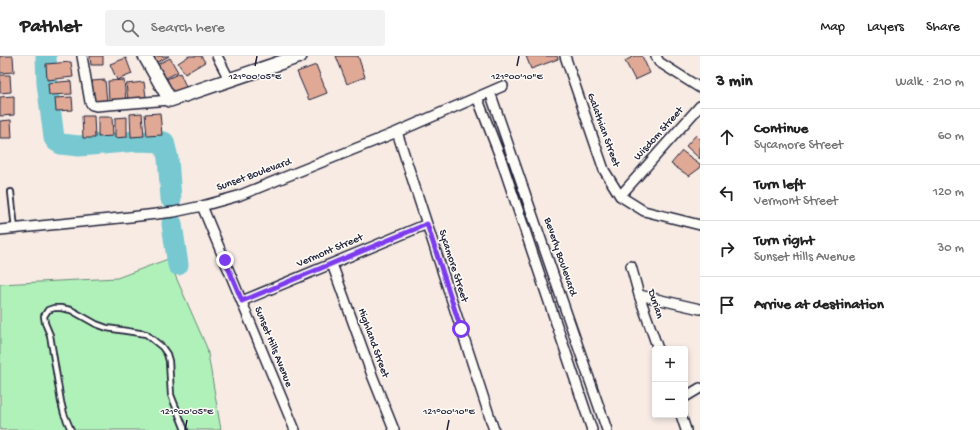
<!DOCTYPE html>
<html lang="en">
<head>
<meta charset="utf-8">
<style>
	body { margin:0; font-family:"Gochi Hand",sans-serif; background:#f2f2f2; color:#222 }
	.controls { position:absolute; right:12px; bottom:12px; display:grid; overflow:hidden; border-radius:4px; box-shadow:0 2px 6px #0003 }
	.controls button { width:36px; height:36px; display:grid; place-items:center; padding:0; border:0; border-bottom:1px solid #e0e0e0; background:#fff; color:#222; font:20px sans-serif }
	.stop { position:absolute; width:12px; height:12px; margin:-9px; border:3px solid #7c3aed; border-radius:50%; background:#fff }
	.stop.end { background:#7c3aed; border-color:#fff; box-shadow:0 1px 4px #0008 }
	.list { margin:0; padding:0; list-style:none }
	h2 { display:flex; justify-content:space-between; align-items:center; height:52px; margin:0; padding:0 16px; font-size:17px }
	h2 small { font-size:13px; font-weight:400; color:#767676 }
	.list li { display:grid; grid-template-columns:26px 1fr auto; gap:12px; align-items:center; box-sizing:border-box; height:56px; padding:0 16px; border-top:1px solid #e0e0e0 }
	.list b { display:block; font-size:15px; white-space:nowrap }
	.list p { margin:0; font-size:13px; white-space:nowrap; color:#767676 }
	.list em { font-size:13px; font-style:normal; color:#767676 }
	.icon { flex:none; width:22px; height:22px; fill:none; stroke:currentColor; stroke-width:2; stroke-linecap:round; stroke-linejoin:round }
	.map { position:relative; flex:none; width:700px; height:374px; overflow:hidden }
	header { display:flex; align-items:center; gap:24px; box-sizing:border-box; height:56px; padding:0 20px; background:#fff; border-bottom:1px solid #e0e0e0 }
	header strong { font-size:19px }
	nav { display:flex; gap:22px; margin-inline-start:auto; font-size:14px }
	.search { width:280px; height:36px; background:#f2f2f2; display:flex; align-items:center; gap:10px; box-sizing:border-box; padding:0 14px; border-radius:4px; color:#767676; font-size:15px }
	main { display:flex }
	aside { flex:1; background:#fff }
	.map>svg:first-child { display:block }
	.green { fill:#b0f1b9; stroke:#698a7a }
	.lines { fill:none; stroke-linecap:round; stroke-linejoin:round }
	.river { stroke:#78c8d1; stroke-width:21 }
	.building { fill:#dfa996; stroke:#22223b }
	.lane-casing { stroke:#22223b; stroke-width:8 }
	.street-casing { stroke:#22223b; stroke-width:12 }
	.secondary-casing { stroke:#22223b; stroke-width:16 }
	.lane { stroke:#fdfcf7; stroke-width:4.5 }
	.street { stroke:#fdfcf7; stroke-width:9 }
	.secondary { stroke:#fdfcf7; stroke-width:13 }
	.route { stroke:#7c3aed; stroke-width:5 }
	.ticks { fill:none; stroke:#22223b; stroke-width:1.5 }
	.labels { text-anchor:middle; dominant-baseline:central; stroke-width:3; stroke-linejoin:round; paint-order:stroke }
	.street-label { font-size:11px; fill:#22223b; stroke:#fdfcf7 }
	.ticks-label { font-size:10px; text-anchor:middle; fill:#22223b; stroke:#fdfcf7; stroke-width:3; stroke-linejoin:round; paint-order:stroke }
</style>
</head>
<body>
<header>
<strong>Pathlet</strong>
<div class="search"><svg class="icon" aria-label="search" viewBox="0 0 24 24"><circle cx="10" cy="10" r="6"/><path d="M15 15l6 6"/></svg>Search here</div>
<nav><a>Map</a><a>Layers</a><a>Share</a></nav>
</header>
<main>
<div class="map">
<svg width="700" height="374" viewBox="0 0 700 374">
	<rect width="100%" height="100%" fill="#f7ebe4"/>
	<filter id="ink" filterUnits="userSpaceOnUse"><feTurbulence type="fractalNoise" baseFrequency=".025" numOctaves="2"/><feDisplacementMap in="SourceGraphic" scale="8" xChannelSelector="R" yChannelSelector="G"/><feConvolveMatrix kernelMatrix="1 2 1 2 8 2 1 2 1" color-interpolation-filters="sRGB"/></filter>
	<g filter="url(#ink)">
		<path class="green" d="M 168,203 L 207,292 L 221,374 L 0,374 L 0,228 L 117,222 Z"/>
		<g class="lines">
			<path class="river" d="M 46,0 L 47,27 L 54,82 L 56,85 L 61,88 L 79,90 L 137,85 L 164,86 L 168,102 L 171,143
				M 172,168 L 178,209"/>
		</g>
		<path class="building" d="M 0,0 L 13,0 L 14,16 L 0,17 Z
			M 90,0 L 103,0 L 103,9 L 91,9 Z
			M 150,0 L 169,0 L 154,8 Z
			M 189,0 L 201,0 L 205,6 L 185,18 L 178,7 Z
			M 336,0 L 358,0 L 365,21 L 347,28 Z
			M 526,0 L 557,0 L 558,3 L 531,13 Z
			M 634,0 L 642,0 L 650,17 L 635,24 L 625,5 Z
			M 126,2 L 132,18 L 117,24 L 110,8 Z
			M 170,2 L 178,16 L 162,24 L 154,10 Z
			M 71,6 L 73,21 L 47,24 L 46,8 Z
			M 316,9 L 327,37 L 309,44 L 297,16 Z
			M 180,17 L 187,33 L 174,39 L 167,23 Z
			M 0,19 L 10,19 L 11,36 L 0,37 Z
			M 105,24 L 107,46 L 93,47 L 92,25 Z
			M 124,24 L 126,44 L 109,46 L 108,25 Z
			M 71,25 L 72,38 L 49,39 L 48,27 Z
			M 144,26 L 146,41 L 128,43 L 126,28 Z
			M 14,40 L 14,59 L 0,60 L 0,41 Z
			M 72,41 L 73,54 L 56,55 L 55,42 Z
			M 142,57 L 144,80 L 131,81 L 130,58 Z
			M 160,57 L 162,79 L 147,80 L 145,58 Z
			M 82,60 L 94,60 L 95,82 L 83,82 Z
			M 98,61 L 112,61 L 113,80 L 98,81 Z
			M 127,61 L 127,81 L 115,82 L 115,62 Z
			M 11,64 L 12,82 L 0,82 L 0,65 Z
			M 696,79 L 700,83 L 700,103 L 686,90 Z
			M 682,95 L 700,108 L 700,112 L 689,120 L 671,108 Z"/>
		<g class="lines">
			<g class="lane-casing">
				<path id="lane" d="M 11,136 L 15,173
					M 71,374 L 64,358 L 61,346 L 50,279 L 45,267 L 44,260 L 48,254 L 54,252 L 61,252 L 71,254 L 96,268 L 107,272 L 146,278 L 162,291 L 167,298 L 169,305 L 171,339 L 185,374"/>
			</g>
			<g class="street-casing">
				<path id="street" d="M 82,0 L 90,46 L 92,49 L 96,50 L 170,44
					M 217,0 L 230,25
					M 565,0 L 604,114 L 620,140 L 644,155 L 700,169
					M 656,0 L 659,6 L 700,32
					M 490,36 L 607,374
					M 477,41 L 501,103 L 592,374
					M 397,76 L 494,374
					M 620,140 L 700,50
					M 202,150 L 295,374
					M 0,174 L 130,161 L 174,156 L 202,150 L 238,140 L 280,123 L 397,76 L 503,30
					M 332,208 L 372,319 L 394,374
					M 631,210 L 639,239 L 658,293
					M 639,239 L 700,253
					M 242,245 L 427,168
					M 685,341 L 700,332
					M 681,359 L 686,374"/>
			</g>
			<g class="secondary-casing">
				<path id="secondary" d="M 145,0 L 170,44 L 300,0"/>
			</g>
			<use href="#lane" class="lane"/>
			<use href="#street" class="street"/>
			<use href="#secondary" class="secondary"/>
		</g>
	</g>
	<g class="lines" filter="url(#ink)">
		<path class="route" d="M 225,204 L 242,245 L 427,168 L 461,273"/>
	</g>
	<path class="ticks" d="M 255,10 L 257,0M 517,10 L 519,0M 185,374 L 187,364M 447,374 L 449,364"/>
	<g class="labels">
		<g class="street-label">
			<text transform="translate(603 74) rotate(70)">Galathian Street</text>
			<text transform="translate(659 78) rotate(-48)">Wisdom Street</text>
			<text transform="translate(254 119) rotate(-20)">Sunset Boulevard</text>
			<text transform="translate(330 195) rotate(-23)">Vermont Street</text>
			<text transform="translate(560 201) rotate(71)">Beverly Boulevard</text>
			<text transform="translate(453 210) rotate(72)">Sycamore Street</text>
			<text transform="translate(655 248) rotate(72)">Durian</text>
			<text transform="translate(373 287) rotate(70)">Highland Street</text>
			<text transform="translate(273 291) rotate(68)">Sunset Hills Avenue</text>
		</g>
	</g>
	<g class="ticks-label">
		<text x="255" y="23">121°00'05"E</text>
		<text x="517" y="23">121°00'10"E</text>
		<text x="187" y="358">121°00'05"E</text>
		<text x="449" y="358">121°00'10"E</text>
	</g>
</svg>
<div class="controls">
<button>+</button>
<button>−</button>
</div>
<div class="stop" style="left:461px;top:273px"></div>
<div class="stop end" style="left:225px;top:204px"></div>
</div>
<aside>
<h2>3 min<small>Walk · 210 m</small></h2>
<ul class="list">
<li><svg class="icon" aria-label="ahead" viewBox="0 0 24 24"><path d="M12 20V5M6 11l6-6 6 6"/></svg><div><b>Continue</b><p>Sycamore Street</p></div><em>60 m</em></li>
<li><svg class="icon" aria-label="left" viewBox="0 0 24 24"><path d="M17 20v-9H6M10 6l-5 5 5 5"/></svg><div><b>Turn left</b><p>Vermont Street</p></div><em>120 m</em></li>
<li><svg class="icon" aria-label="right" viewBox="0 0 24 24"><path d="M7 20v-9h11M14 6l5 5-5 5"/></svg><div><b>Turn right</b><p>Sunset Hills Avenue</p></div><em>30 m</em></li>
<li><svg class="icon" aria-label="arrive" viewBox="0 0 24 24"><path d="M6 21V4h12l-3 4 3 4H6"/></svg><div><b>Arrive at destination</b></div></li>
</ul>
</aside>
</main>
</body>
</html>
